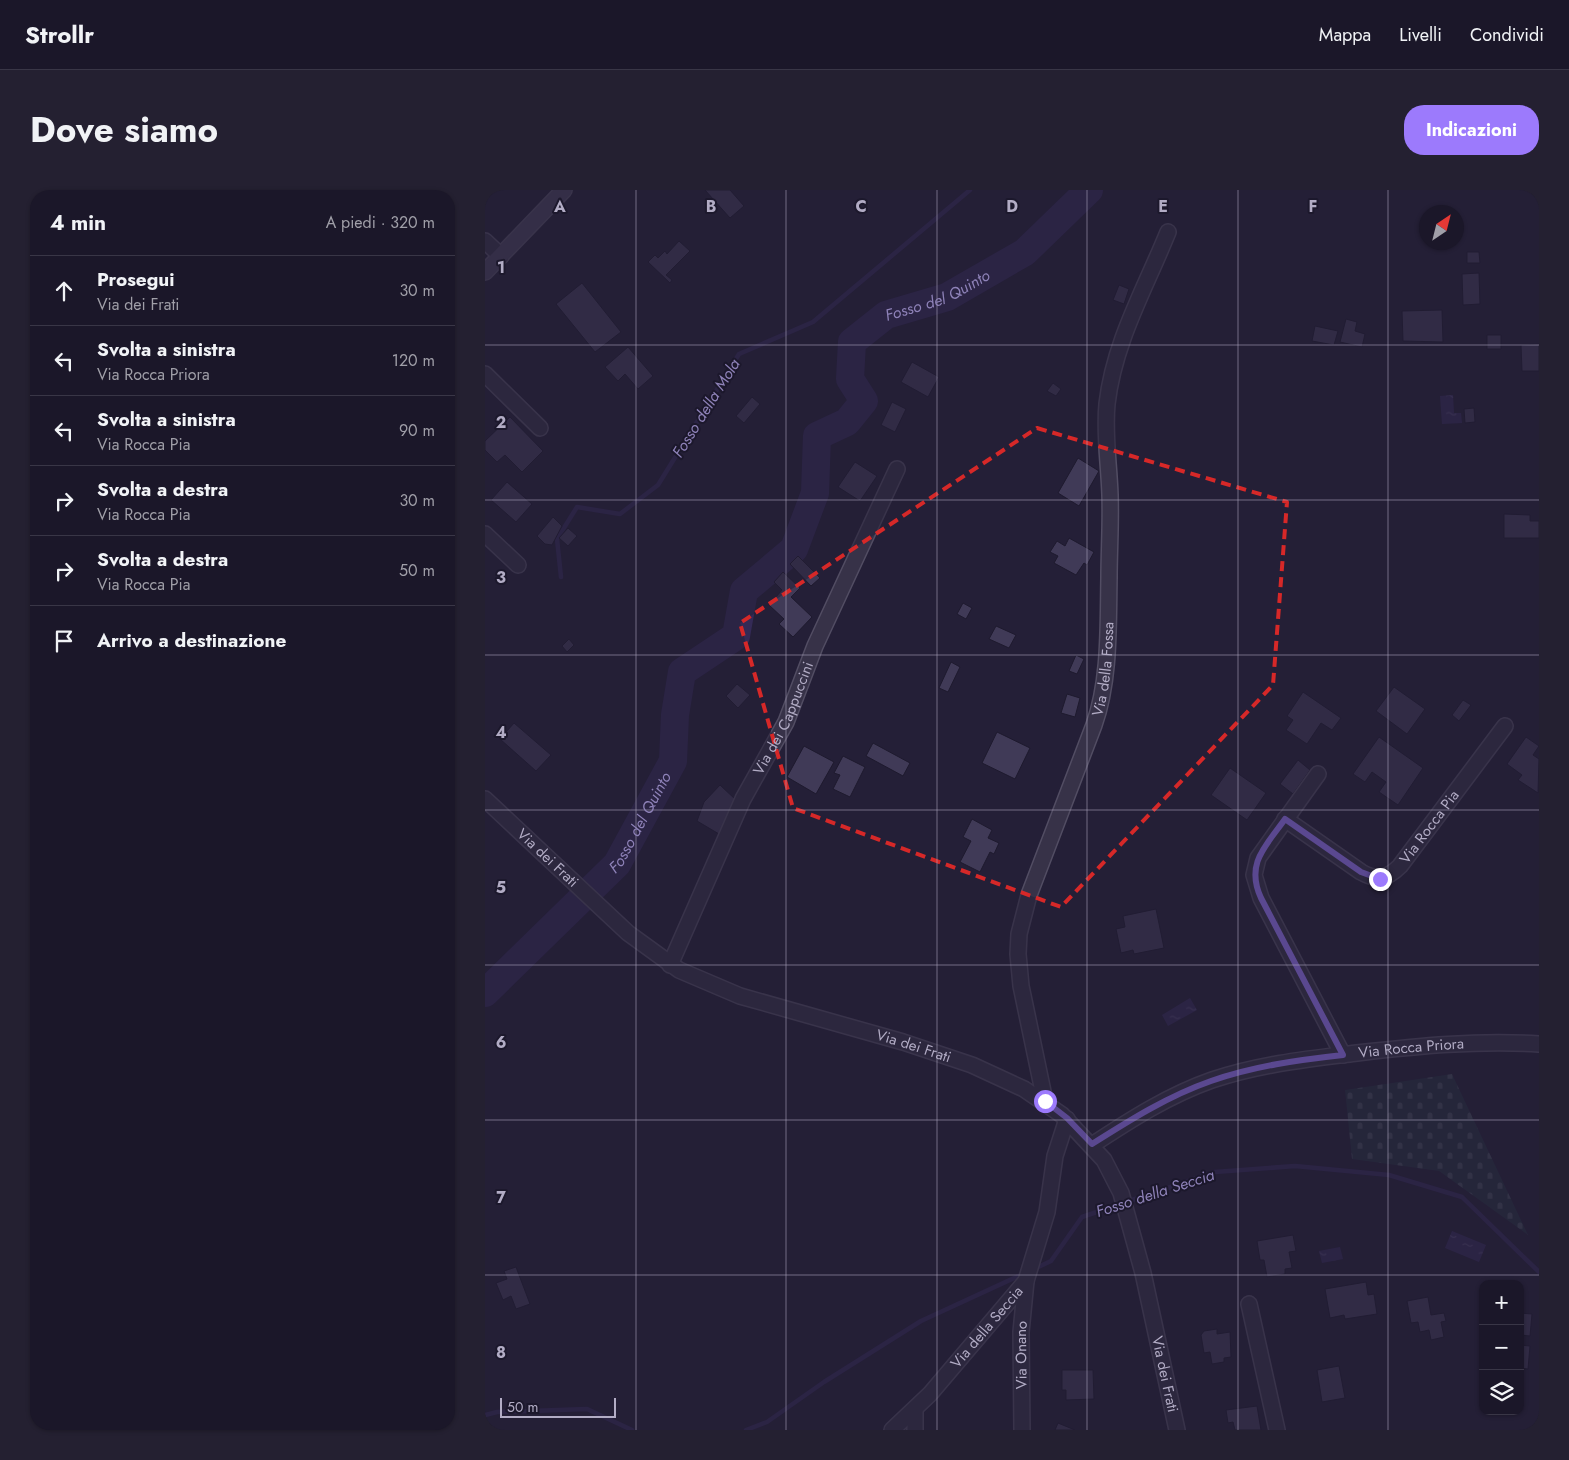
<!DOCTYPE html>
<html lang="it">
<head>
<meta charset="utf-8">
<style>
	body { margin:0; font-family:Jost,sans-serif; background:#242031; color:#f1f3f6 }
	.controls { position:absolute; right:15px; bottom:15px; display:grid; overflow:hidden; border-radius:10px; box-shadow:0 1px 4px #0004 }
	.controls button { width:45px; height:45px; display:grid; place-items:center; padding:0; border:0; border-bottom:1px solid #393646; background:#1b1729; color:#f1f3f6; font:25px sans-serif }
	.compass { position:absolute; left:934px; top:15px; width:45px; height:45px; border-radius:50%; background:#1b1729; box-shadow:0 1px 4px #0004; rotate:35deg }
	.scale { position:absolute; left:15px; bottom:12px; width:116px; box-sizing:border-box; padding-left:5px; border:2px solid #b2acc5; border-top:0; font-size:14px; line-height:18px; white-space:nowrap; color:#b2acc5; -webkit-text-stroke:4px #1c182c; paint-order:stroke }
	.stop { position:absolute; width:15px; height:15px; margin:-11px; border:4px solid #9c7afc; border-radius:50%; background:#fff }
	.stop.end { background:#9c7afc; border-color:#fff; box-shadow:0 1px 5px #0008 }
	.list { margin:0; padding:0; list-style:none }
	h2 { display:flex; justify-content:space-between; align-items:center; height:65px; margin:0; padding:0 20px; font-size:21px }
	h2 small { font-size:16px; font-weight:400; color:#a09fa8 }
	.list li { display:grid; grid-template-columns:32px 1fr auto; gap:15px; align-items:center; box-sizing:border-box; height:70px; padding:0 20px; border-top:1px solid #393646 }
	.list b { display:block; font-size:19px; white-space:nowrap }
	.list p { margin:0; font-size:16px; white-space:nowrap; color:#a09fa8 }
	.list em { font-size:16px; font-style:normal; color:#a09fa8 }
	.icon { flex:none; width:28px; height:28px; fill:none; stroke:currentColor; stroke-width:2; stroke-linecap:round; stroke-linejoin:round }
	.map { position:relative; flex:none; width:1054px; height:1240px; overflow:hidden; border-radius:20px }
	header { display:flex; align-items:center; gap:30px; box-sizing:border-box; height:70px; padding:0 25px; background:#1b1729; border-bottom:1px solid #393646 }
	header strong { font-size:24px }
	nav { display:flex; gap:28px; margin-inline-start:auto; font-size:18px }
	.intro { display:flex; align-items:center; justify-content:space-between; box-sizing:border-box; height:120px; padding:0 30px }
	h1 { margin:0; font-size:35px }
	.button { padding:12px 22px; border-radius:20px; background:#9c7afc; color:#fff; font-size:18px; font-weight:700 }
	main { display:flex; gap:30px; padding:0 30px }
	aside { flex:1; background:#1b1729; border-radius:20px; box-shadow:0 1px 4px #0004 }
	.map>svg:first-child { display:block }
	.cemetery { fill:url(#cemetery-stones) }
	.water { fill:url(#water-ripples) }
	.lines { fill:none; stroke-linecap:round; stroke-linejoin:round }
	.stream { stroke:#342a56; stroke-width:4.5 }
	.river { stroke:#342a56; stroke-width:28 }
	.building { fill:#403a57; stroke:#1e1a2e }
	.minor-casing { stroke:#524d63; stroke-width:18 }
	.tertiary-casing { stroke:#524d63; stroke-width:18 }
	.secondary-casing { stroke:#524d63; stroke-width:18 }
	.minor { stroke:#373248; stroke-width:15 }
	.tertiary { stroke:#373248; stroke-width:15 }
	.secondary { stroke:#47405b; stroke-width:15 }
	.route { stroke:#9c7afc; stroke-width:6 }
	.marked { fill:none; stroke:#d62828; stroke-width:4; stroke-dasharray:10 6; stroke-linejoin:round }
	.grid { fill:none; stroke:#b2acc5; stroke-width:1; stroke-opacity:0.55 }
	.labels { text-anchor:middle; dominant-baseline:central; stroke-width:4; stroke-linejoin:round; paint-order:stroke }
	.street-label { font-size:15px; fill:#b2acc5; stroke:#1c182c }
	.water-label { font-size:16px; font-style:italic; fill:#8e82b8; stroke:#1c182c }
	.grid-label { font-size:16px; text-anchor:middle; font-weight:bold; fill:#b2acc5; stroke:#1c182c; stroke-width:4; stroke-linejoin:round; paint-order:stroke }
</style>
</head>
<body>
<header>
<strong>Strollr</strong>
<nav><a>Mappa</a><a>Livelli</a><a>Condividi</a></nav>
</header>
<div class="intro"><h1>Dove siamo</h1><a class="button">Indicazioni</a></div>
<main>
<aside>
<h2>4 min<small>A piedi · 320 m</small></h2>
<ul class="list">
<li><svg class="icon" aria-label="ahead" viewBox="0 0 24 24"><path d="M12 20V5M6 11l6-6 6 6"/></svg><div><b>Prosegui</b><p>Via dei Frati</p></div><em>30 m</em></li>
<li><svg class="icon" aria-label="left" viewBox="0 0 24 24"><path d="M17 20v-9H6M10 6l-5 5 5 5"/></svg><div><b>Svolta a sinistra</b><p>Via Rocca Priora</p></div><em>120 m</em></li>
<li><svg class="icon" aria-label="left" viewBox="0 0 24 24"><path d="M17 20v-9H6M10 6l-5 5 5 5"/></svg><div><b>Svolta a sinistra</b><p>Via Rocca Pia</p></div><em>90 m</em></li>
<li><svg class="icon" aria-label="right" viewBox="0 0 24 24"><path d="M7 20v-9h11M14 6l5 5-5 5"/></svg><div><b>Svolta a destra</b><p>Via Rocca Pia</p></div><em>30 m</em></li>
<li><svg class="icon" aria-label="right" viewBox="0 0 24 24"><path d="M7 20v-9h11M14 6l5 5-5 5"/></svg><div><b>Svolta a destra</b><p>Via Rocca Pia</p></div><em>50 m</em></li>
<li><svg class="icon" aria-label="arrive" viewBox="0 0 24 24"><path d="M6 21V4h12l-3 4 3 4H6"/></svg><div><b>Arrivo a destinazione</b></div></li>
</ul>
</aside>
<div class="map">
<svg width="1054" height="1240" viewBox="0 0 1054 1240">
	<defs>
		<pattern id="cemetery-stones" width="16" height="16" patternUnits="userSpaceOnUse" patternTransform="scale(1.25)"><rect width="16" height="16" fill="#262f3f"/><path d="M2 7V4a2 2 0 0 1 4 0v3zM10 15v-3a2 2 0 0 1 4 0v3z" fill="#434a59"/></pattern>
		<pattern id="water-ripples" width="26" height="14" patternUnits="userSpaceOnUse" patternTransform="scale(1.25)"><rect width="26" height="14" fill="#342a56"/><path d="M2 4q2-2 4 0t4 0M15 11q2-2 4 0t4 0" fill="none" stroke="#4f466d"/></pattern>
	</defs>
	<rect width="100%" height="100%" fill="#241f37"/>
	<path class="cemetery" d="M 967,884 L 1043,1045 L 954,981 L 867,969 L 860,900 Z"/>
	<path class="water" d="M 968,205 L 969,223 L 976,223 L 977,233 L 957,234 L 955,206 Z
		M 705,808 L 712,820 L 683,836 L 677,825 Z
		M 967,1041 L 1001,1055 L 994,1072 L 960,1058 Z
		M 855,1057 L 858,1069 L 837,1073 L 834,1061 Z"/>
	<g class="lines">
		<path class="stream" d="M 76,387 L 72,349 L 92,317 L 135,324 L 173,295 L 254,164 L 328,132 L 485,0
			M 549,1079 L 566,1071 L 597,1027 L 730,982 L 810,976 L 904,985 L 977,1007 L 1054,1082
			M 0,1225 L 12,1222 L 102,1219 L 147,1240
			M 261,1240 L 282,1232 L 339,1192 L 436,1131 L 540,1083"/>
		<path class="river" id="s1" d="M 0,803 L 132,674 L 188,571 L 190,525 L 197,482 L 251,446 L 259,401 L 309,359 L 330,303 L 332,246 L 362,232 L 379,211 L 365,189 L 367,152 L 401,125 L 462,107 L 540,62 L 604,0"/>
	</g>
	<path class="building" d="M 220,0 L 245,0 L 259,16 L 245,28 Z
		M 194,51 L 205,61 L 181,85 L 187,90 L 185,93 L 163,72 L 170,65 L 173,68 L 180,61 L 182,64 Z
		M 982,62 L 994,62 L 995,73 L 982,73 Z
		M 994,83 L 995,114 L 978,115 L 977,84 Z
		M 97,93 L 136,142 L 110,162 L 71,114 Z
		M 634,95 L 644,99 L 639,114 L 628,110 Z
		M 957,120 L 958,152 L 918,151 L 917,121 Z
		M 861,129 L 872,132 L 870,141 L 880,144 L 877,157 L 855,152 Z
		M 830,136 L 853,141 L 849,155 L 827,151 Z
		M 1002,145 L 1016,145 L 1016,159 L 1002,159 Z
		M 1054,154 L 1054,181 L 1037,181 L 1036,155 Z
		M 143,157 L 168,186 L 153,199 L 140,184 L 133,191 L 120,177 Z
		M 427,172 L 454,187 L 443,207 L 416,192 Z
		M 568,193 L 576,199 L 571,206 L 562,201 Z
		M 267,207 L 275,214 L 259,233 L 251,226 Z
		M 407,212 L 421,219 L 410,242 L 396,235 Z
		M 989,218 L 990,232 L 980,233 L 979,219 Z
		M 25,227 L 58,261 L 37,282 L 20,265 L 12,272 L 0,260 L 0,251 Z
		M 593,268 L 614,281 L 594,316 L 573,303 Z
		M 370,272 L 392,286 L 375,311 L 353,297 Z
		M 22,292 L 47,314 L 31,332 L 6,310 Z
		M 1019,324 L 1045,325 L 1045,331 L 1054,331 L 1054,348 L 1019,348 Z
		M 68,327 L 77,336 L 67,355 L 60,354 L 52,346 Z
		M 83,338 L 92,346 L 83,356 L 74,348 Z
		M 584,348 L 609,362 L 602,375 L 599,373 L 591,385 L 569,373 L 573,366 L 565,362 L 572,351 L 580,356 Z
		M 313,366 L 335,388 L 326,396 L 305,374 Z
		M 298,382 L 315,398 L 306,407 L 327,427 L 308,447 L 294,434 L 299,429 L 284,415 L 297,400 L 289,392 Z
		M 478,413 L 487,418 L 481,429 L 472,424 Z
		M 511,436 L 531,445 L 524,458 L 504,449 Z
		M 84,449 L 89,455 L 82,462 L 77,456 Z
		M 591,465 L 599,469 L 592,484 L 584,481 Z
		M 466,472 L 475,477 L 463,502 L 454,498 Z
		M 252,494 L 265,505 L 253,518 L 241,506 Z
		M 909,497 L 940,519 L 922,544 L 891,521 Z
		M 818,502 L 856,528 L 847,540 L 836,533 L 822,554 L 801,540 L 808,530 L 802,526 Z
		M 582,504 L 595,508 L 590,527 L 576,523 Z
		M 978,510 L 986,515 L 974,531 L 967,525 Z
		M 29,533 L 66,565 L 51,581 L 15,549 Z
		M 512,542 L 545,558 L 530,589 L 497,573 Z
		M 894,547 L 938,578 L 913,615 L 894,602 L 901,592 L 887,582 L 880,592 L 868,584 Z
		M 1041,547 L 1054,556 L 1048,565 L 1054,569 L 1053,603 L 1033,590 L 1037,585 L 1022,574 Z
		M 388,553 L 425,573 L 418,586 L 381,566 Z
		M 319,556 L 349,572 L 331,604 L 302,587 Z
		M 358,566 L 380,577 L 365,607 L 348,599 L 355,585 L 349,583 Z
		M 813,570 L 825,580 L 808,604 L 795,594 Z
		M 745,578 L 781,603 L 762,630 L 726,605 Z
		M 235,595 L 251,610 L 234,644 L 212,631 L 219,612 Z
		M 487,629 L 507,640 L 503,648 L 514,653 L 509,664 L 505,662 L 495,682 L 475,672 L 486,651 L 478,647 Z
		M 671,719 L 679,758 L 649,764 L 648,760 L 636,763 L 631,739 L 640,737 L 638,726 Z
		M 808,1045 L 811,1061 L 804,1062 L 807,1078 L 800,1079 L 800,1084 L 782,1087 L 779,1070 L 775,1070 L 772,1051 Z
		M 31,1077 L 45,1114 L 31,1119 L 26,1106 L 18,1110 L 11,1093 L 22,1089 L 19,1081 Z
		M 881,1092 L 883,1105 L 889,1104 L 892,1124 L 860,1129 L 859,1125 L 845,1128 L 840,1099 Z
		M 943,1107 L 946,1125 L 959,1123 L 961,1131 L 956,1132 L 959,1147 L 946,1150 L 944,1140 L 935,1142 L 933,1132 L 926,1133 L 922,1111 Z
		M 1035,1123 L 1047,1124 L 1045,1146 L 1035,1145 Z
		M 732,1139 L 732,1144 L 745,1142 L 746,1167 L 739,1168 L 739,1172 L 727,1174 L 725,1162 L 719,1163 L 716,1145 L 719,1141 Z
		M 1035,1155 L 1045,1156 L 1043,1179 L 1035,1178 Z
		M 854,1176 L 860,1208 L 837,1212 L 832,1180 Z
		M 577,1180 L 608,1180 L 609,1209 L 581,1210 L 581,1200 L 577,1200 Z
		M 772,1216 L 776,1240 L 750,1240 L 748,1232 L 743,1233 L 741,1220 Z
		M 573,1233 L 590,1240 L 570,1240 Z"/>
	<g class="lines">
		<g class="minor-casing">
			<g id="minor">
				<path d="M 0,184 L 55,238"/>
				<path d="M 0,344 L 33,375"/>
				<path d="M 833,584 L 773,668 L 769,685 L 776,708 L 858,865"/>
				<path id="s2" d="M 0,609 L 143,743 L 194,780 L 255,806 L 418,852 L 487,875 L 539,899 L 577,925 L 619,970 L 636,1003 L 658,1083 L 692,1240"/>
				<path id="s3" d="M 800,629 L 876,682 C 892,691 902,689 915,676 L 1020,536"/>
				<path id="s4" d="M 185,775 L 258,609 L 301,532 L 330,456 L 412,279"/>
				<path id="s5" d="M 560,911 L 536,796 L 533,764 L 534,744 L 544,705 L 609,535 C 625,490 623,437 624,388 C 624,361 626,333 625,305 C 624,274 619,244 622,214 C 629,152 660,99 683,42"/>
				<path id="s6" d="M 607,955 C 645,930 684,905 727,890 C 775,874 823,869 872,863 C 933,856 993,850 1054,854"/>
				<path d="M 764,1114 L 792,1240"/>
				<path d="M 430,1220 L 430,1240"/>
				<path id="s7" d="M 407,1240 L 445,1204 L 541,1091 L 562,1022 L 570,966 L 582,929"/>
				<path id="s8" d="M 537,1240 L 536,1142 L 541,1091"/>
			</g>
		</g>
		<g class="tertiary-casing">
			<path id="tertiary" d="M 0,51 L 16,66"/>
		</g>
		<g class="secondary-casing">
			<path id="secondary" d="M 0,82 L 79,0"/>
		</g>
		<use href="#minor" class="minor"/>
		<use href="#tertiary" class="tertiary"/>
		<use href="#secondary" class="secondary"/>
	</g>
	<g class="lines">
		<path class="route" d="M 560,911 L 582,928 L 607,954 C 645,930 683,906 726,891 C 769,876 813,870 858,865 L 776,708 C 760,673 781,656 800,629 L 876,682 L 895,689"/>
	</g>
	<path d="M0 0H1054V1240H0ZM 552,238 L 802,312 L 788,495 L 576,717 L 308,618 L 255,433 Z" fill="#241f37" fill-opacity=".55" fill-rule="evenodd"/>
	<path class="marked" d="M 552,238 L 802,312 L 788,495 L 576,717 L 308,618 L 255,433 Z"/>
	<path class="grid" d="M 151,0 L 151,1240M 301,0 L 301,1240M 452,0 L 452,1240M 602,0 L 602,1240M 753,0 L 753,1240M 903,0 L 903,1240M 0,155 L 1054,155M 0,310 L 1054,310M 0,465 L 1054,465M 0,620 L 1054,620M 0,775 L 1054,775M 0,930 L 1054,930M 0,1085 L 1054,1085"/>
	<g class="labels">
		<g class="street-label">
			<text stroke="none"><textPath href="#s5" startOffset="449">Via della Fossa</textPath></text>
			<text stroke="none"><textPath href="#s4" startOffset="272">Via dei Cappuccini</textPath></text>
			<text stroke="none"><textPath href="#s3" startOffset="185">Via Rocca Pia</textPath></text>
			<text stroke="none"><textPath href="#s2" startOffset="86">Via dei Frati</textPath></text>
			<text stroke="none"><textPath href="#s2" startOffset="506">Via dei Frati</textPath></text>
			<text stroke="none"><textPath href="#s6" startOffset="339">Via Rocca Priora</textPath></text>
			<text stroke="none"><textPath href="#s7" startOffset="140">Via della Seccia</textPath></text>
			<text stroke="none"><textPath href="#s8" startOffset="75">Via Onano</textPath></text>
			<text stroke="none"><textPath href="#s2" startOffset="956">Via dei Frati</textPath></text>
		</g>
		<g class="water-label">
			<text stroke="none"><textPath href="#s1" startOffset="906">Fosso del Quinto</textPath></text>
			<text transform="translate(221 218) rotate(-58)">Fosso della Mola</text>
			<text stroke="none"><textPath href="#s1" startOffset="232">Fosso del Quinto</textPath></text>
			<text transform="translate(670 1003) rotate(-18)">Fosso della Seccia</text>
		</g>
	</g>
	<g class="grid-label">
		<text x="75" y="22">A</text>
		<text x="226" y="22">B</text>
		<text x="376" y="22">C</text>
		<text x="527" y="22">D</text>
		<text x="678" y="22">E</text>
		<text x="828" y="22">F</text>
		<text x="16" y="83">1</text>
		<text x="16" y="238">2</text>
		<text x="16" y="393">3</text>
		<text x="16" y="548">4</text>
		<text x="16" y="703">5</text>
		<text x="16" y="858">6</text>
		<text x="16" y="1013">7</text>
		<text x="16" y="1168">8</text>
	</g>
</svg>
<div class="controls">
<button>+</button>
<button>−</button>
<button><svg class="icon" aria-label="layers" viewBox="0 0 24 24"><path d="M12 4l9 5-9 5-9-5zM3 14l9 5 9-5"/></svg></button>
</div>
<svg class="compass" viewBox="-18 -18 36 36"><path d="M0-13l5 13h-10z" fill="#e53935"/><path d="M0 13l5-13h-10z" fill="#a09fa8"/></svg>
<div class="scale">50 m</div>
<div class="stop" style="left:560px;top:911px"></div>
<div class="stop end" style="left:895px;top:689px"></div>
</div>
</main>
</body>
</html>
